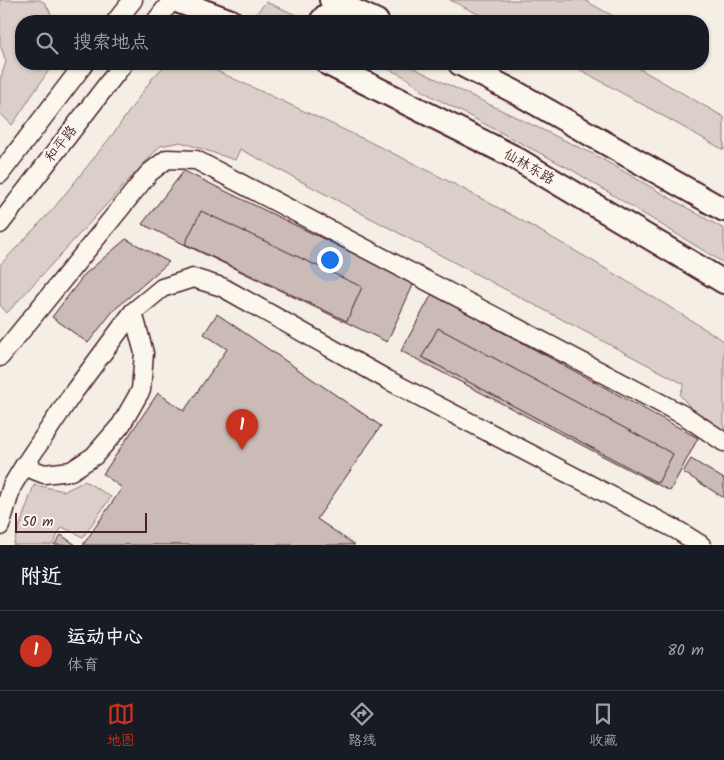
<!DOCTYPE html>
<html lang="zh">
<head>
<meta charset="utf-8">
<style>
	body { margin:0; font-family:Kalam,"LXGW WenKai TC",sans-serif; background:#242831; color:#f1f3f6 }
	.scale { position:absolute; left:15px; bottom:12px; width:132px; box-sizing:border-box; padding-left:5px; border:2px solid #4a1f2b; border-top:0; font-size:14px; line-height:18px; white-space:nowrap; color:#4a1f2b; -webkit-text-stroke:4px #fbf7ec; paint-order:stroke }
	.you { position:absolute; left:329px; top:259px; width:18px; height:18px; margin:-12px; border:4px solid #fff; border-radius:50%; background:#1a73e8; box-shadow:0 0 0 8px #1a73e833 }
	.badge { display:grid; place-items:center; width:32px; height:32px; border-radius:50%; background:#c8321e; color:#fff; font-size:16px; font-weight:700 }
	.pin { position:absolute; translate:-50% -41px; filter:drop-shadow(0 1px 2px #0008) }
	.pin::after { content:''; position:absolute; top:26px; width:18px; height:15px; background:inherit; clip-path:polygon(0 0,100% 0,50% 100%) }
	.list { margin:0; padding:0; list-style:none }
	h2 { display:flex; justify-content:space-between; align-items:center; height:65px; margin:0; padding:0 20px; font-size:21px }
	h2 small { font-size:16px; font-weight:400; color:#9ea1a6 }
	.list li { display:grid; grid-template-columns:32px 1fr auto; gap:15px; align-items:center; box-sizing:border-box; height:80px; padding:0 20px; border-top:1px solid #363941 }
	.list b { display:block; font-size:19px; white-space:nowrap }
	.list p { margin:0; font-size:16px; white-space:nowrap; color:#9ea1a6 }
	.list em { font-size:16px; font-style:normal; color:#9ea1a6 }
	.icon { flex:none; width:28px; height:28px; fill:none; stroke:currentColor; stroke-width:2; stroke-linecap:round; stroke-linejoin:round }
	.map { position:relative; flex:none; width:724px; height:545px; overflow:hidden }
	.search { position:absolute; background:#171b24; box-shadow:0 1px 4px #0004; left:15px; right:15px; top:15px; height:55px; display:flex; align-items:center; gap:12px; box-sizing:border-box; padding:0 18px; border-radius:20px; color:#9ea1a6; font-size:19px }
	.sheet { height:145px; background:#171b24 }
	nav { display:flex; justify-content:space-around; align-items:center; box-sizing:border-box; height:70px; border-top:1px solid #363941; background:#171b24; font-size:14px; color:#9ea1a6 }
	nav a { display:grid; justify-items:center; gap:2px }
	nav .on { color:#c8321e }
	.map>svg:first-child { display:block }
	.green { fill:#dbd0c9; stroke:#92787a }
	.building { fill:#cabbb6; stroke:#4a1f2b }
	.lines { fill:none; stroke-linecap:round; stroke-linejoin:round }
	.minor-casing { stroke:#4a1f2b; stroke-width:21 }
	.major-casing { stroke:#4a1f2b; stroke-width:26 }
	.minor { stroke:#fbf7ec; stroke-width:18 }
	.major { stroke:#fbf7ec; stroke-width:22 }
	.labels { text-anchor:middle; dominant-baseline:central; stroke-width:5; stroke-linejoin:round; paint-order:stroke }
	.street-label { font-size:14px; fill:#4a1f2b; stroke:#fbf7ec }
</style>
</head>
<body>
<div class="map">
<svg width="724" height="545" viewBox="0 0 724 545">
	<rect width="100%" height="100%" fill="#f4eee4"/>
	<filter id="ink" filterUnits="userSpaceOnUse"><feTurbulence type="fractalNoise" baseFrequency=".02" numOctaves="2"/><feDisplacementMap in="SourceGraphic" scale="10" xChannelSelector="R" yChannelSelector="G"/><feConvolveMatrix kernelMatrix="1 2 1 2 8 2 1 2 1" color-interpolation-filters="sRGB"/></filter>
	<g filter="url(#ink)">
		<path class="green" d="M 0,0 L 40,0 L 45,3 L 55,21 L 21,21 L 21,64 L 53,64 L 12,125 L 0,113 L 0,80 L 6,62 L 0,44 Z
			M 450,0 L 584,0 L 622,21 L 492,21 Z
			M 266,2 L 310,21 L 270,21 L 255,15 Z
			M 167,64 L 195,64 L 208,67 C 280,100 351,132 421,167 C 525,220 626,279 724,341 L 724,435 L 700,419 L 680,395 L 684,384 L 240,149 L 235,160 L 181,142 L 160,146 L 7,313 L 0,305 L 0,265 L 54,208 L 113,134 L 154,76 Z
			M 378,64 L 405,64 L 595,155 L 724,229 L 724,263 L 572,170 L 424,92 L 405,77 Z
			M 570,64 L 642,64 L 640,69 L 724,117 L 724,150 Z
			M 85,481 L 111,497 L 83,537 L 62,527 L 52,545 L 13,545 L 34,485 L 65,491 Z"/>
		<path class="building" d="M 184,171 L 414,283 L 387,342 L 142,224 Z
			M 201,211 L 362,287 L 347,321 L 185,244 Z
			M 126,239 L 169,262 L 113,311 L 88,343 L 52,317 L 85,274 Z
			M 432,294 L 698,438 L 670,491 L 401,351 Z
			M 217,314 L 381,426 L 317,519 L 355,545 L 83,545 L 122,488 L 103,474 L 158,393 L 184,411 L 227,349 L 204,334 Z
			M 438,328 L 673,454 L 658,483 L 422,357 Z
			M 691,459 L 724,479 L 724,498 L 683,472 Z
			M 61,535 L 76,545 L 54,545 Z"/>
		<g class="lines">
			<g class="minor-casing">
				<path id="minor" d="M 116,21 L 133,0
					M 156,21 L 172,0
					M 0,174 L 84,64
					M 0,224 L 123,64
					M 0,357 L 149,173 L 167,159 L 196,160 L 685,416 L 724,442
					M 24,466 L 44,474 L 71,471 L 94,456 L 121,425 L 141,390 L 144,353 L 133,312
					M 0,526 L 12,486 L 24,466 L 73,393 L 133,312 L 162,288 L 193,278 L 222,287 L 388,380 L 677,530 L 701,545"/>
			</g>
			<g class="major-casing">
				<path id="major" d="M 174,0 L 231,21
					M 331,0 L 377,21
					M 321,21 L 325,16 L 351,9
					M 328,64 L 512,156 L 724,282
					M 460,64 L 517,93 L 724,210"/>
			</g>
			<use href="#minor" class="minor"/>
			<use href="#major" class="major"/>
		</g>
	</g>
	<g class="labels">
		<g class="street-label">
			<text transform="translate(61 144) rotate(-52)">和平路</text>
			<text transform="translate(529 167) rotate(30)">仙林东路</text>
		</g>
	</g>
</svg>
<div class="scale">50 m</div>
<div class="you"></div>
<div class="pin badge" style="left:242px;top:450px">1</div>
<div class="search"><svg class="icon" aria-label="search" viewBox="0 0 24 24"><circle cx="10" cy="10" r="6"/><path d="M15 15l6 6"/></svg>搜索地点</div>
</div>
<section class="sheet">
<h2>附近<small></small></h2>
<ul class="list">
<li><span class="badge">1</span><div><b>运动中心</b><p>体育</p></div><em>80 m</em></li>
</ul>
</section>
<nav>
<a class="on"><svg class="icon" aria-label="map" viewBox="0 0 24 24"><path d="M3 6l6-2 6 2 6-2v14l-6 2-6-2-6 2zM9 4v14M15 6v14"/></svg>地图</a>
<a><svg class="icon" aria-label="directions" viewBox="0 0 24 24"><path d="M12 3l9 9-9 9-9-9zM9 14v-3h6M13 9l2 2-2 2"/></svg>路线</a>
<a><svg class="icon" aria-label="saved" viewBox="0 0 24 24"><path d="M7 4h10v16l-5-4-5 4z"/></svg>收藏</a>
</nav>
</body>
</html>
